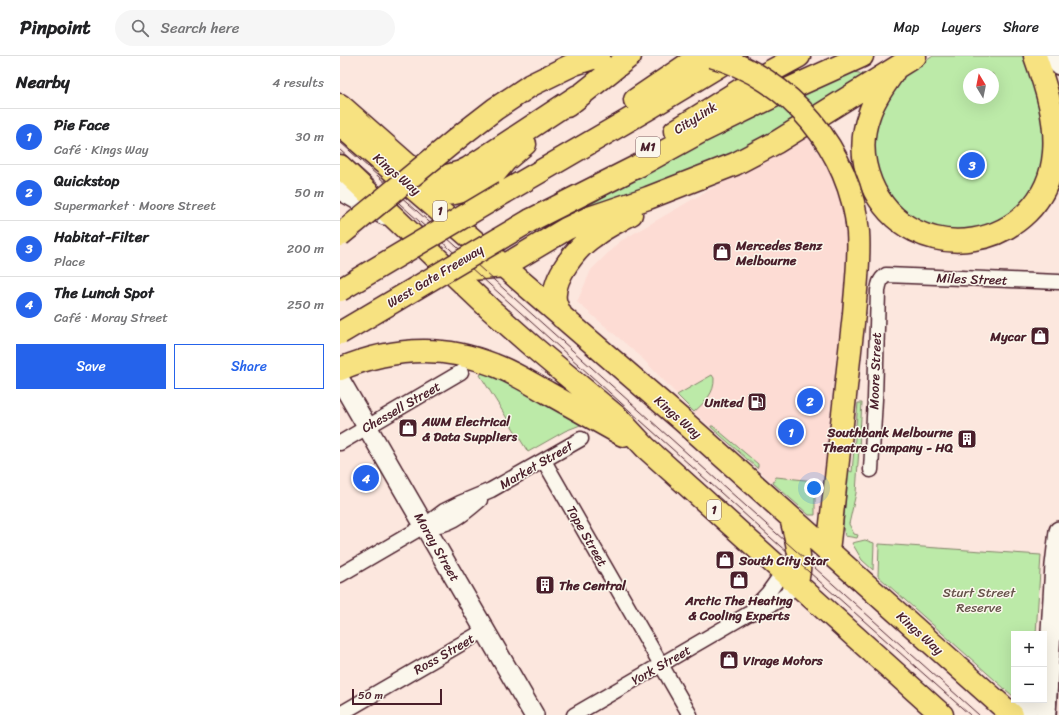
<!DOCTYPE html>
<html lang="en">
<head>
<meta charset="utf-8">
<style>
	body { margin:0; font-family:Sriracha,sans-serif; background:#f6f6f6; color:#202124 }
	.controls { position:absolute; right:12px; bottom:12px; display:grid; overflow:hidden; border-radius:0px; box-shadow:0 4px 16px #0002 }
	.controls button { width:36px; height:36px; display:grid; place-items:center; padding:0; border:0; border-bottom:1px solid #e0e0e0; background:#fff; color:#202124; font:20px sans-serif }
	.compass { position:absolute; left:623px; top:12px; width:36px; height:36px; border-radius:50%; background:#fff; box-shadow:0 4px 16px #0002; rotate:350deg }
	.scale { position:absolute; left:12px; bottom:10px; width:90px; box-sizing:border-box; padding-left:4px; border:2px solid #4a1f2b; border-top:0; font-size:11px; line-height:14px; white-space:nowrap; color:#4a1f2b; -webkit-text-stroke:3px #fbf7ec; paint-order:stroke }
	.you { position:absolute; left:474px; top:432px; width:14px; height:14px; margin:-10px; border:3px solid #fff; border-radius:50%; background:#1a73e8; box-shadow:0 0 0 6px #1a73e833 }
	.badge { display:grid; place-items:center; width:26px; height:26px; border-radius:50%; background:#2563eb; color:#fff; font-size:13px; font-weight:700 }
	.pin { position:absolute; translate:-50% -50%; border:2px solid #fff; box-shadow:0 1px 4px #0006 }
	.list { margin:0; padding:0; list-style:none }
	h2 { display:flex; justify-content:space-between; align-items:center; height:52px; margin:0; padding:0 16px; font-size:17px }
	h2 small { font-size:13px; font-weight:400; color:#757577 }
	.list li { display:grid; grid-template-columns:26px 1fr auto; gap:12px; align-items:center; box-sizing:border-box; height:56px; padding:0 16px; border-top:1px solid #e0e0e0 }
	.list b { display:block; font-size:15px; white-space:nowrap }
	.list p { margin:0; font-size:13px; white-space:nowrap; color:#757577 }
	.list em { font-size:13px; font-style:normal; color:#757577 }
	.actions { display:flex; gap:8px; padding:12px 16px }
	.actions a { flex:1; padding:9px 0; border:1px solid #2563eb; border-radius:0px; text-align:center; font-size:14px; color:#2563eb }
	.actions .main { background:#2563eb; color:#fff }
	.icon { flex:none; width:22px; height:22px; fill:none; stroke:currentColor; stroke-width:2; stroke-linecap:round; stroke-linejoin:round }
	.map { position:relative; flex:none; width:719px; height:659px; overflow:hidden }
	header { display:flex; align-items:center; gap:24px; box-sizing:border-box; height:56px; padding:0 20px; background:#fff; border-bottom:1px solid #e0e0e0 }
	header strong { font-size:19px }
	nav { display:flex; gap:22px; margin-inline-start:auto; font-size:14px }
	.search { width:280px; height:36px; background:#f6f6f6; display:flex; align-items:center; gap:10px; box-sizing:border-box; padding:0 14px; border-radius:22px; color:#757577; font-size:15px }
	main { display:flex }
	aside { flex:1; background:#fff }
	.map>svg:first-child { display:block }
	.built { fill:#fddcd4 }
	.green { fill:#bceaa8; stroke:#83846a; fill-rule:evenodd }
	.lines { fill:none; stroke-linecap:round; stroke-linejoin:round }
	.street-casing { stroke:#4a1f2b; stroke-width:17 }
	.secondary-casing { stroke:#4a1f2b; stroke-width:22 }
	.highway-casing { stroke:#4a1f2b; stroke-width:25 }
	.street { stroke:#fbf7ec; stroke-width:14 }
	.secondary { stroke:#fbf7ec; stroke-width:19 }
	.highway { stroke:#f7e281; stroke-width:22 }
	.tram { stroke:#4a1f2b; stroke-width:1 }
	.highway-bridge-casing { stroke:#4a1f2b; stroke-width:25; stroke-linecap:butt }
	.highway-bridge { stroke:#f7e281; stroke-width:22 }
	.labels { text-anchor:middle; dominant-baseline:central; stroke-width:3; stroke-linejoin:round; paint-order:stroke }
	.shield { fill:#fbf7ec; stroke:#7f6065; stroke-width:1 }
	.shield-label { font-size:12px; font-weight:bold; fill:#4a1f2b }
	.street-label { font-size:13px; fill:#4a1f2b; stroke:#fbf7ec }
	.poi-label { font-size:13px; font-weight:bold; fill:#4a1f2b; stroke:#fbf7ec; text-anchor:start }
	.park-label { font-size:13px; fill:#66524a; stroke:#fbf7ec }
</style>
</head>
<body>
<header>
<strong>Pinpoint</strong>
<div class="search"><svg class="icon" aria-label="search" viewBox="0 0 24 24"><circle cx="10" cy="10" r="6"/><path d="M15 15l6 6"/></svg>Search here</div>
<nav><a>Map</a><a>Layers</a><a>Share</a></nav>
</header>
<main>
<aside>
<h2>Nearby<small>4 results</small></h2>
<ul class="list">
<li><span class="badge">1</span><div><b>Pie Face</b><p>Café · Kings Way</p></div><em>30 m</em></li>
<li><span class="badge">2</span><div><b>Quickstop</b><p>Supermarket · Moore Street</p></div><em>50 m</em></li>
<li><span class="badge">3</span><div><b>Habitat-Filter</b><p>Place</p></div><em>200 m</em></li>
<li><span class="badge">4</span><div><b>The Lunch Spot</b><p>Café · Moray Street</p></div><em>250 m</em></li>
</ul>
<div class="actions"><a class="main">Save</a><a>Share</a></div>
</aside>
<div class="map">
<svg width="719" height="659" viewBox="0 0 719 659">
	<rect width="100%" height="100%" fill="#fce7de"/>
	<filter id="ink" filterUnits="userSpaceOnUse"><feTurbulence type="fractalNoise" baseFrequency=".025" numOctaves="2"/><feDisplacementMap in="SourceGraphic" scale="8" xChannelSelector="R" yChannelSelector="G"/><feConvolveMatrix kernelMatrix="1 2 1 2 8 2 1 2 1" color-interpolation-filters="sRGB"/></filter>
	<g filter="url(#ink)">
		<path class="built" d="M 466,78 L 493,121 L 503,152 L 509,188 L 504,243 L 490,352 L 484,457 L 475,459 L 469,459 L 354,356 L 300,300 L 237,246 L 251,214 L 279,186 Z"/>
		<path class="green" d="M 593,0 L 686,0 L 695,23 L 704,70 L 704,100 L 695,129 L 678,153 L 640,176 L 584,173 L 542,139 L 530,72 L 558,24 ZM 629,18 L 653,18 L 653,42 L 629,42 Z
			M 508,16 L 514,16 L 528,19 L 448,71 L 362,112 L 246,151 L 336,99 Z
			M 145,315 L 173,328 L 243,368 L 225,375 L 188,396 L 140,319 Z
			M 372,319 L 374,322 C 375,337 365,346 354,356 L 337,339 Z
			M 518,347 L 522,347 L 516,437 L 509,468 L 514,478 L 518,479 L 517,482 L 505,480 L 503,471 L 508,414 L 512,416 Z
			M 371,370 L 373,370 L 418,408 L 418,410 L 417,412 L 371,371 Z
			M 436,421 L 475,425 L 475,459 L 469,459 L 433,427 Z
			M 525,484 L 534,487 L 533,514 L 522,504 L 512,487 Z
			M 539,488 L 701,499 L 696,578 L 674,578 L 674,641 L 538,520 Z"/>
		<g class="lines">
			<g class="street-casing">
				<path id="street" d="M 0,387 L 121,316
					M 204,405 L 350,659
					M 531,414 L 535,343 L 538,235 C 539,228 540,223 546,219 L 719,226
					M 84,470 C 108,472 123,459 140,444
					M 0,519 L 84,470 L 104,455 L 120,447 L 151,434 L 241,383
					M 413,553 L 428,537 L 443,516
					M 0,658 L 145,574
					M 234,659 L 408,558 C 428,551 443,545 456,528"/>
			</g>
			<g class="secondary-casing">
				<path id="secondary" d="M 712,0 L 719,9
					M 0,134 L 44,159
					M 0,324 L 194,659
					M 666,654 L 689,651 L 702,644
					M 706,659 L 715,509 L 719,475"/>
			</g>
			<g class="highway-casing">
				<path id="highway" d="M 553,17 C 544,30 534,43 529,59 C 521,81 522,105 531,127 C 569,218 706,196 714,97 C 717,64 706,31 695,0
					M 191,29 L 234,8 L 259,0
					M 295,44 L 360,0
					M 0,49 L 68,109 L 83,119 L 88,121 L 103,121 L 121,116 L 129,112 L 238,40
					M 227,50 L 290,0
					M 0,69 L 343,365 L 672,659
					M 335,75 L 424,19 L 459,0
					M 0,110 L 150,253 L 193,291 L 278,362 L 305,391 L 602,659
					M 74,132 L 87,138 L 96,139 L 114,137 L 135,132 L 150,123 L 166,104 L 185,88
					M 165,136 L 311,51 L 395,0
					M 191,164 L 298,110 L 360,76 L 438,38 L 522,0
					M 110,215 L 164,210 L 226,173 L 249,162 L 308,142 L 395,108 L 437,86 L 575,0
					M 222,261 C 219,255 216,250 215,244 C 212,222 237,191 254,180 C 265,171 279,165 291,158
					M 0,313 C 50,292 103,288 154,309 C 173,316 190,327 208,337 C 233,351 258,365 283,379
					M 451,462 C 456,483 464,506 456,528
					M 488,495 L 514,258"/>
			</g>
			<use href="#street" class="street"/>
			<use href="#secondary" class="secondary"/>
			<use href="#highway" class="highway"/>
			<path class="tram" d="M 0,86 L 639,659
				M 0,94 L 460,508 L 630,659
				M 716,659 L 719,605"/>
			<g class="highway-bridge-casing">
				<path id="highway-bridge" d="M 371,0 C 450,21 511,95 518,176 C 520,203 516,230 514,258
					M 0,179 L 124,77 L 155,53 L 191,29
					M 0,234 L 165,136
					M 0,277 L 191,164"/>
			</g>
			<use href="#highway-bridge" class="highway-bridge"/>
		</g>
	</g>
	<defs>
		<g id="shop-square" transform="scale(1)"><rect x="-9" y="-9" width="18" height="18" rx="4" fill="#4a1f2b" stroke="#fbf7ec"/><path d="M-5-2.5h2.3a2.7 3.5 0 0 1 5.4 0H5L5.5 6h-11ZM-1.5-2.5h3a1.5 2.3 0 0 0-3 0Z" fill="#fff"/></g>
		<g id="fuel-square" transform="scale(1)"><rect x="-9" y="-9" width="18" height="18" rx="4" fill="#4a1f2b" stroke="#fbf7ec"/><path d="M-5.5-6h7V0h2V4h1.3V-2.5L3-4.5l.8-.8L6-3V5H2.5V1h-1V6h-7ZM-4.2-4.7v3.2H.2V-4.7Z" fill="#fff"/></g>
		<g id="building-square" transform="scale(1)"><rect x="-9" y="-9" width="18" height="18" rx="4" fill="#4a1f2b" stroke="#fbf7ec"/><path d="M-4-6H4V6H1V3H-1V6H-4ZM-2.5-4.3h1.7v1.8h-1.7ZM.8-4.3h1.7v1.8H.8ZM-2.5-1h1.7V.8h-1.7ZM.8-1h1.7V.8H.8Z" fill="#fff"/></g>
	</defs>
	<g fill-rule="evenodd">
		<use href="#shop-square" x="382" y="196"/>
		<use href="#shop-square" x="700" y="280"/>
		<use href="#fuel-square" x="417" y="346"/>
		<use href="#shop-square" x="68" y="372"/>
		<use href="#building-square" x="627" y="383"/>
		<use href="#shop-square" x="385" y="504"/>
		<use href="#shop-square" x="399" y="524"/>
		<use href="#building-square" x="205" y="529"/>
		<use href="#shop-square" x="389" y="604"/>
	</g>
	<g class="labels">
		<g class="shield">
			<rect x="296" y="81" width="24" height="20" rx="3"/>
			<rect x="93" y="145" width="14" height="20" rx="3"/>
			<rect x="367" y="444" width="14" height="20" rx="3"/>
		</g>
		<g class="shield-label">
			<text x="308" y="91">M1</text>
			<text x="100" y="155">1</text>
			<text x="374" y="454">1</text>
		</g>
		<g class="street-label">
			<text transform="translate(355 62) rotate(-32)">CityLink</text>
			<text transform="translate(57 118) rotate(40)">Kings Way</text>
			<text transform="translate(95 220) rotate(-31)">West Gate Freeway</text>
			<text transform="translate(632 223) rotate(2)">Miles Street</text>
			<text transform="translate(535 315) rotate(-88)">Moore Street</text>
			<text transform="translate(61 351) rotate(-30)">Chessell Street</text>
			<text transform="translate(338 361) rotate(41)">Kings Way</text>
			<text transform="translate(196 409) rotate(-30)">Market Street</text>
			<text transform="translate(247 480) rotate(60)">Tope Street</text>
			<text transform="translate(97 491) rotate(60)">Moray Street</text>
			<text transform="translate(580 577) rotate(42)">Kings Way</text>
			<text transform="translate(104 598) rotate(-30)">Ross Street</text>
			<text transform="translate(321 609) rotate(-30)">York Street</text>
		</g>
		<g class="poi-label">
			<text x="396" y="189">Mercedes Benz<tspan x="396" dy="15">Melbourne</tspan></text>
			<text x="686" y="280" text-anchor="end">Mycar</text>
			<text x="403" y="346" text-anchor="end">United</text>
			<text x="82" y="365">AWM Electrical<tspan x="82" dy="15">&amp; Data Suppliers</tspan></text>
			<text x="613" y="376" text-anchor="end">Southbank Melbourne<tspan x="613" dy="15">Theatre Company - HQ</tspan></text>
			<text x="399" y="504">South City Star</text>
			<text x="219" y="529">The Central</text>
			<text x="399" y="544" text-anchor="middle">Arctic The Heating<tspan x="399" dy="15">&amp; Cooling Experts</tspan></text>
			<text x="403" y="604">Virage Motors</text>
		</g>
		<g class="park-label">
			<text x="639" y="536">Sturt Street<tspan x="639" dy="15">Reserve</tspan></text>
		</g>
	</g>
</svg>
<div class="controls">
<button>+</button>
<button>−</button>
</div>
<svg class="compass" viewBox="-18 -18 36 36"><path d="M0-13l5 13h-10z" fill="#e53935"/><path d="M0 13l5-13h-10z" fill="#757577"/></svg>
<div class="scale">50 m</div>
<div class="you"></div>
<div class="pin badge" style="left:451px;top:376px">1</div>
<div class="pin badge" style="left:470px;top:345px">2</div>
<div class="pin badge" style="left:632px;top:109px">3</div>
<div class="pin badge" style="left:26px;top:422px">4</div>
</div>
</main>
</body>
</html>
